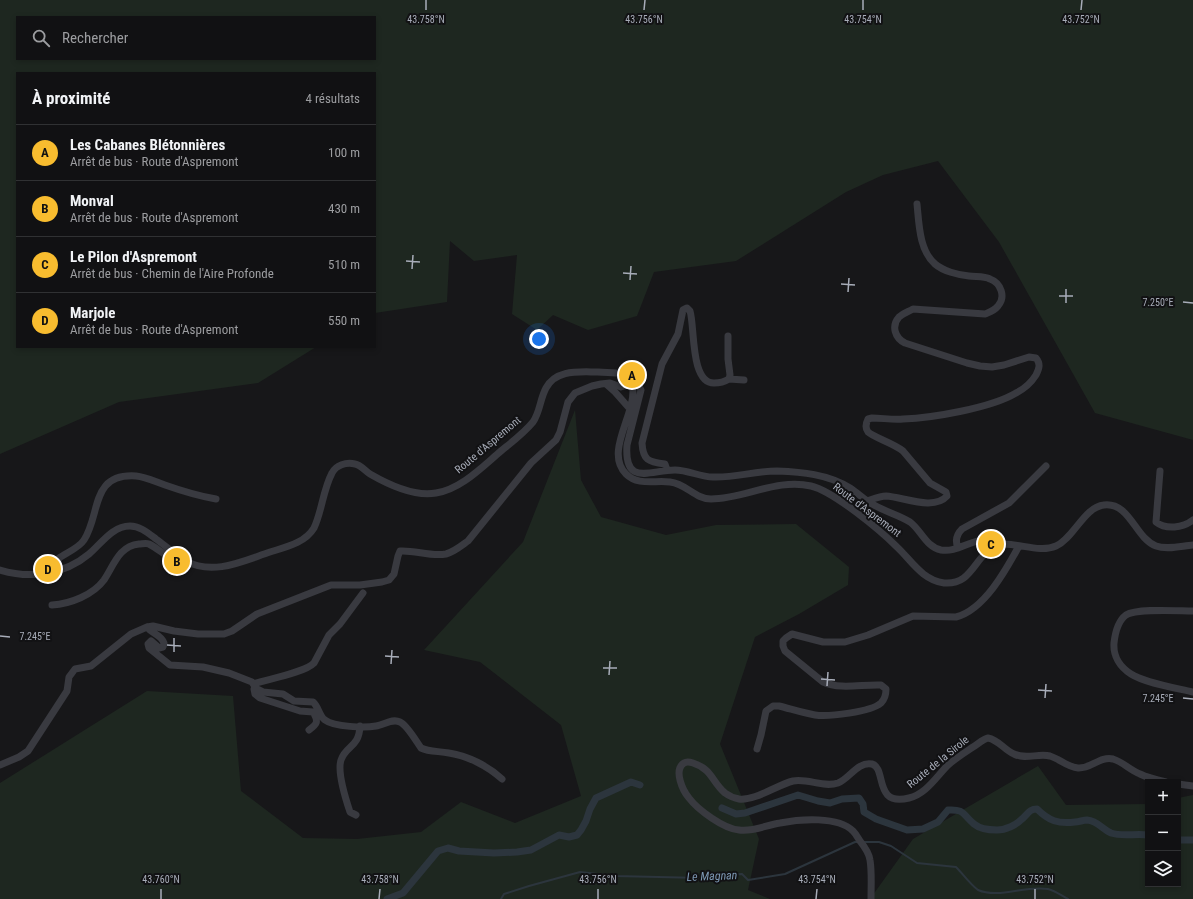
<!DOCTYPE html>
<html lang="fr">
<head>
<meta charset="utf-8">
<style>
	body { margin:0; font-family:"Roboto Condensed",sans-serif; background:#1a1a1c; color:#f1f3f6 }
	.controls { position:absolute; right:12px; bottom:12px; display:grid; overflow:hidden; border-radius:0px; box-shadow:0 2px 6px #0003 }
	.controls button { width:36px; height:36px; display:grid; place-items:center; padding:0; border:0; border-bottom:1px solid #303133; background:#111113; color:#f1f3f6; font:20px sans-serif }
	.you { position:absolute; left:539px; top:339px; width:14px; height:14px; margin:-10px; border:3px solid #fff; border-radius:50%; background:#1a73e8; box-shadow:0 0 0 6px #1a73e833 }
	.badge { display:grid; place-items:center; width:26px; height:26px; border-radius:50%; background:#f8bc2f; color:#111; font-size:13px; font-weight:700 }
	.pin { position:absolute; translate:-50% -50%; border:2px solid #fff; box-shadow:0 1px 4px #0006 }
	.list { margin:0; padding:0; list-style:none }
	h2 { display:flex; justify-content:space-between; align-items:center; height:52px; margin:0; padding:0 16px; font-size:17px }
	h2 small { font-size:13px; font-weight:400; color:#9c9da0 }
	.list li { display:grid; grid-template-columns:26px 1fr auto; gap:12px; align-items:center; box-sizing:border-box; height:56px; padding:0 16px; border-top:1px solid #303133 }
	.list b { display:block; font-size:15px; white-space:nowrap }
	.list p { margin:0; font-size:13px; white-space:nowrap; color:#9c9da0 }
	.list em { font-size:13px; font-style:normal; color:#9c9da0 }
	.icon { flex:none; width:22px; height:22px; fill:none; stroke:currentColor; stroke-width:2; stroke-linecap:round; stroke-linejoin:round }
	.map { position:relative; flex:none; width:1193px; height:899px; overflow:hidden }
	.search { position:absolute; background:#111113; box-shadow:0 2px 6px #0003; left:16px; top:16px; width:360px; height:44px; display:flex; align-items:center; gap:10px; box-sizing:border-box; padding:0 14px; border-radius:0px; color:#9c9da0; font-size:15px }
	.panel { position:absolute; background:#111113; box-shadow:0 2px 6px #0003; left:16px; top:72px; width:360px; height:276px; border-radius:0px }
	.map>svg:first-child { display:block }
	.green { fill:#1e2720; fill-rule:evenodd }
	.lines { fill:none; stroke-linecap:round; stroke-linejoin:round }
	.stream { stroke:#2c353d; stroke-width:2 }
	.canal { stroke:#2c353d; stroke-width:7 }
	.minor { stroke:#393a40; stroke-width:7 }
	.ticks { fill:none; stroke:#a8adb9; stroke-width:1.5 }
	.labels { text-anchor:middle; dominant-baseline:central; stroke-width:4; stroke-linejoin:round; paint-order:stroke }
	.street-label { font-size:11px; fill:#a8adb9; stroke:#121214 }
	.water-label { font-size:12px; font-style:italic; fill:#7e99b5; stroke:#121214 }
	.ticks-label { font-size:10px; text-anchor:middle; fill:#a8adb9; stroke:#121214; stroke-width:4; stroke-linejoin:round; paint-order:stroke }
</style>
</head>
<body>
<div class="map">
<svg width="1193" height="899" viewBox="0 0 1193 899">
	<rect width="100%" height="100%" fill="#171719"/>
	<path class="green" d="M 0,0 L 1193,0 L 1193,440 L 1095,413 L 999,242 L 938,161 L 883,175 L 846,192 L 736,261 L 654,272 L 637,316 L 588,330 L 553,315 L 537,330 L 512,314 L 517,255 L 474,261 L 450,241 L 447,302 L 375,313 L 375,73 L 17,73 L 17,347 L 316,347 L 258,383 L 119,402 L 0,454 ZM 17,17 L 375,17 L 375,59 L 17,59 Z
		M 575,410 L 581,480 L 601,517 L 666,535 L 716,525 L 796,524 L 849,567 L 848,585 L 799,614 L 755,637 L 720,744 L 759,839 L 748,890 L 770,899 L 0,899 L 0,783 L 147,691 L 233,696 L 241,791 L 303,838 L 357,839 L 421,832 L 461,802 L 515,823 L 581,796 L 561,725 L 480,662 L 424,650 L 523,542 Z
		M 1038,766 L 1066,805 L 1148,804 L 1148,884 L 1178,884 L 1178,798 L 1193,795 L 1193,899 L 870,899 L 913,839 Z"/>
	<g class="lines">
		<path class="stream" d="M 864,842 L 879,842 L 891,846 L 917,863 L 956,867 C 963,874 970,884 978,890 C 999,899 1025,885 1048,889 C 1054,890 1062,896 1068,899
			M 501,899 L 504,894 L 529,886 L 580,872 L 615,876 L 702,878 L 717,875 L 742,874 L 748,880 L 785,874 L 855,842 L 859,842"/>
		<path class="canal" d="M 722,808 L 736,814 L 745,813 L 798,795 L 818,801 L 830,803 L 842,799 L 859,798 L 863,804 L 864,812 L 876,819 L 907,830 L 923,829 L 938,822 L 948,810 C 965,809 962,814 974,824 C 980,829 989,830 997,830 C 1006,830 1016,825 1022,819 C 1028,814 1029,809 1037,809 C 1049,821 1058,824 1075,822 C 1079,822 1083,820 1087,820 C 1098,821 1102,829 1111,833 C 1123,837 1136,833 1148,835
			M 1178,840 L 1193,840
			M 387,899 L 403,893 L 438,851 L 448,848 L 459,851 L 494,853 L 517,852 L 531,850 L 559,835 L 569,837 L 577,835 L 581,830 L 586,821 L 590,809 L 596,798 L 631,782 L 640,785"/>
		<path class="minor" d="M 729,379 L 744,380
			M 606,384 L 615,392 L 630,409
			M 667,470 L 665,464 C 648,462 643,460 642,443 L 662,364 L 678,334 L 683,310 L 687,308 L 690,311 C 695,326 690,383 714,383 C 720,383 724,382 729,379 L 730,375 L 728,359 L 728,336
			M 1160,471 L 1156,522 C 1166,530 1183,528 1193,520
			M 867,501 C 873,499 880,496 886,496 C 903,497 934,511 947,496 L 946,492 L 930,483 L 903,451 C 895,444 873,437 868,432 C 865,428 866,423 868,419 L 872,418 C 882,418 893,420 903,419 C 932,418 991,408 1016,393 C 1024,389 1031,383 1036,375 C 1039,369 1041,364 1036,358 L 1029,357 L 1004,365 L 992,367 L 980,366 L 967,363 L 905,343 C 895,338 891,326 899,317 C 903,313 908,312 913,309 L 985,314 C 990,312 994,311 998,306 C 1006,297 1001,283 990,279 C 984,276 976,277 969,276 C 958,275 943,271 935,264 C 919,250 919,223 917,204
			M 958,548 C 955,541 956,535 962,529 L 1009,503 L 1046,466
			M 0,570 C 30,579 64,575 89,554 C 101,544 112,526 130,526 C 140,526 148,533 156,539 C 166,546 175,555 186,561 C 213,576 243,561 270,552 C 286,547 305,543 314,528 C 322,511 323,490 332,473 C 336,465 346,462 355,464 C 361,465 365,471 370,474 C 389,485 414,497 436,493 C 461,489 482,467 501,451 C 512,442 524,433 533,422 C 540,412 540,399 546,388 C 556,369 579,372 598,372 C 606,373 614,372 622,374 L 632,384 C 639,411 603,451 626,474 C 638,486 655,480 670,482 C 687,484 695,499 711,499 C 744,499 777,478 811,486 C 833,491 880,530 897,547 C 911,560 922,580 944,583 C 970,585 973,562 990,549 C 1007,536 1035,555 1056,546 C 1074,538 1084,507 1104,505 C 1130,502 1135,538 1156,546 C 1167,550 1181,546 1193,545
			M 58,571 L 56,566 L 59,558 C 66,553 79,548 84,540 C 101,514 90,473 136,476 C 146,477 156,482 165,485 C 182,491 198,496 216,499
			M 52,605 C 70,604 93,595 104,580 C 114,565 119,546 139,544 C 142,544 146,543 149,544 C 155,547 161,552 167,556 L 175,554
			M 1193,611 C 1178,611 1137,608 1126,615 C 1118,621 1115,634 1114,643 C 1113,656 1120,667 1131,674 C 1145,683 1176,688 1193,692
			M 147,627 C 152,634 161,634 164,643 L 163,647 L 159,648 L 151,641 L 148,644 L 149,648 L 170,665 L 203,667 L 229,673 L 252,682 L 257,689 L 263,692 L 283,694 L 294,701 L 313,702 C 319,707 319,716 325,720 C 334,727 365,728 376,726 C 384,725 392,718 400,722 C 407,725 416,741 421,748 C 429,752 439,751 449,753 C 468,756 488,766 502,779
			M 253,684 C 268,679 304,673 314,663 L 329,635 L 340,624 L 363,593
			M 255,686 L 254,689 L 255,694 L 260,698 L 300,711 L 313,712 C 319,722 317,724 309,730
			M 757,749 L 761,735 L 766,711 L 773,706 L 779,706 C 791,709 803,713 815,715 C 828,717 871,712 881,703 C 885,699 886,695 886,689 L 881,685 C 862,684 841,690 823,682 L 785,651 L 783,646 L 783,641 L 786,638 L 792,634 L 823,642 L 845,642 L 868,635 L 913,616 L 956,617 C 984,610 1006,570 1019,546
			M 0,765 L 19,757 L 28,751 L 67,691 L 69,677 L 75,669 L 91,666 L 131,634 L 147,627 L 153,626 L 174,631 L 198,634 L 224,634 L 232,631 L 257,614 L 331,585 L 360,585 L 382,582 L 389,580 L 394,574 L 398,556 L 400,551 C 415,550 431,557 446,554 C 454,552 461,546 468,541 L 531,463 L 556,440 L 560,432 L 568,402 L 575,393 L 592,386 L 601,384 L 610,383 L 621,387 L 635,383 L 638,384 L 641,390 L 627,445 C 624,487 650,470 675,470 C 688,470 700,477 713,477 C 734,478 755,471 777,471 C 801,472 828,474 850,488 C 858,493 865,501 874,505 C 886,512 899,515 910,522 C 921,530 926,547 941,550 C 959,553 972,537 994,540 L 997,545
			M 1178,784 L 1193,786
			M 356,815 L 350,812 C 346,800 337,772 341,760 C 346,745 359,748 360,726
			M 871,899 C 871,886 872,872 870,860 C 869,853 864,846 860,841 C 858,838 856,834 853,831 C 838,816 800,819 780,823 C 766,825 754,832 739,830 C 724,829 698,810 689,798 C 683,791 673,770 684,763 C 687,761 690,762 693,763 C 712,769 712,782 725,793 C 729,796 734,798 739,799 C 755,801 777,785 793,781 C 808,778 823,788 838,783 C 849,779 858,761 872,764 C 887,768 873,807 909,798 C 926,794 936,777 948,765 C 956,758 964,753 973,747 C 978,744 983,739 988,738 C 999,740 1004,750 1014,754 C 1026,760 1038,753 1050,756 C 1060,759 1067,767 1078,768 C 1091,769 1100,756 1113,759 C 1123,762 1130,770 1140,774 C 1148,778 1157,780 1166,782"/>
	</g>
	<path class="ticks" d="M 426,10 L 426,0M 644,10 L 645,0M 863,10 L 863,0M 1081,10 L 1082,0M 406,261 L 420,262M 412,269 L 413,255M 623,273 L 637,274M 630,280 L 631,266M 841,284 L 855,285M 848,292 L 849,278M 1059,296 L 1073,296M 1183,302 L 1193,303M 1066,303 L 1066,289M 0,636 L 10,637M 167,645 L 181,646M 174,652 L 174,638M 385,656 L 399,657M 391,664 L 392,650M 603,668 L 617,668M 609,675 L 610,661M 821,679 L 835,680M 827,686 L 828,672M 1038,690 L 1052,691M 1045,698 L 1046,684M 1183,698 L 1193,699M 161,899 L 161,889M 379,899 L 380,889M 598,899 L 598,889M 816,899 L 817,889M 1035,899 L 1035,889"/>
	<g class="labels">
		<g class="street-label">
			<text transform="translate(488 445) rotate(-40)">Route d'Aspremont</text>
			<text transform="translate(867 510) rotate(37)">Route d'Aspremont</text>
			<text transform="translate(938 762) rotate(-39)">Route de la Sirole</text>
		</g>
		<g class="water-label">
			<text transform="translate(712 876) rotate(-2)">Le Magnan</text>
		</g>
	</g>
	<g class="ticks-label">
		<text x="426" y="23">43.758°N</text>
		<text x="644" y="23">43.756°N</text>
		<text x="863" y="23">43.754°N</text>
		<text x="1081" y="23">43.752°N</text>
		<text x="1158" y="306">7.250°E</text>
		<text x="35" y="640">7.245°E</text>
		<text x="1158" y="702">7.245°E</text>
		<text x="161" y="883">43.760°N</text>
		<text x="380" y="883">43.758°N</text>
		<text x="598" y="883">43.756°N</text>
		<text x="817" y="883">43.754°N</text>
		<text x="1035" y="883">43.752°N</text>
	</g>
</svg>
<div class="controls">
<button>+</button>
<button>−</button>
<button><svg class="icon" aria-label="layers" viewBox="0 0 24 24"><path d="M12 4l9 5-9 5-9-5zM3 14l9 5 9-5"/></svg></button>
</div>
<div class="you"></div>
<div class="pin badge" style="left:632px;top:375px">A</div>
<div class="pin badge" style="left:177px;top:561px">B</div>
<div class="pin badge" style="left:991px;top:544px">C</div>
<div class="pin badge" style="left:48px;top:569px">D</div>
<div class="search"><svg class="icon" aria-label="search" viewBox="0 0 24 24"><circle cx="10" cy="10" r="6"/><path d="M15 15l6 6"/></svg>Rechercher</div>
<section class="panel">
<h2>À proximité<small>4 résultats</small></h2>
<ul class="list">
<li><span class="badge">A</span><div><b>Les Cabanes Blétonnières</b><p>Arrêt de bus · Route d'Aspremont</p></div><em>100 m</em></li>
<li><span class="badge">B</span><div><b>Monval</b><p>Arrêt de bus · Route d'Aspremont</p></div><em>430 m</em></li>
<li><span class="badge">C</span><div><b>Le Pilon d'Aspremont</b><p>Arrêt de bus · Chemin de l'Aire Profonde</p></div><em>510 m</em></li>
<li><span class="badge">D</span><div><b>Marjole</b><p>Arrêt de bus · Route d'Aspremont</p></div><em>550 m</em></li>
</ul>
</section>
</div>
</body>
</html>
